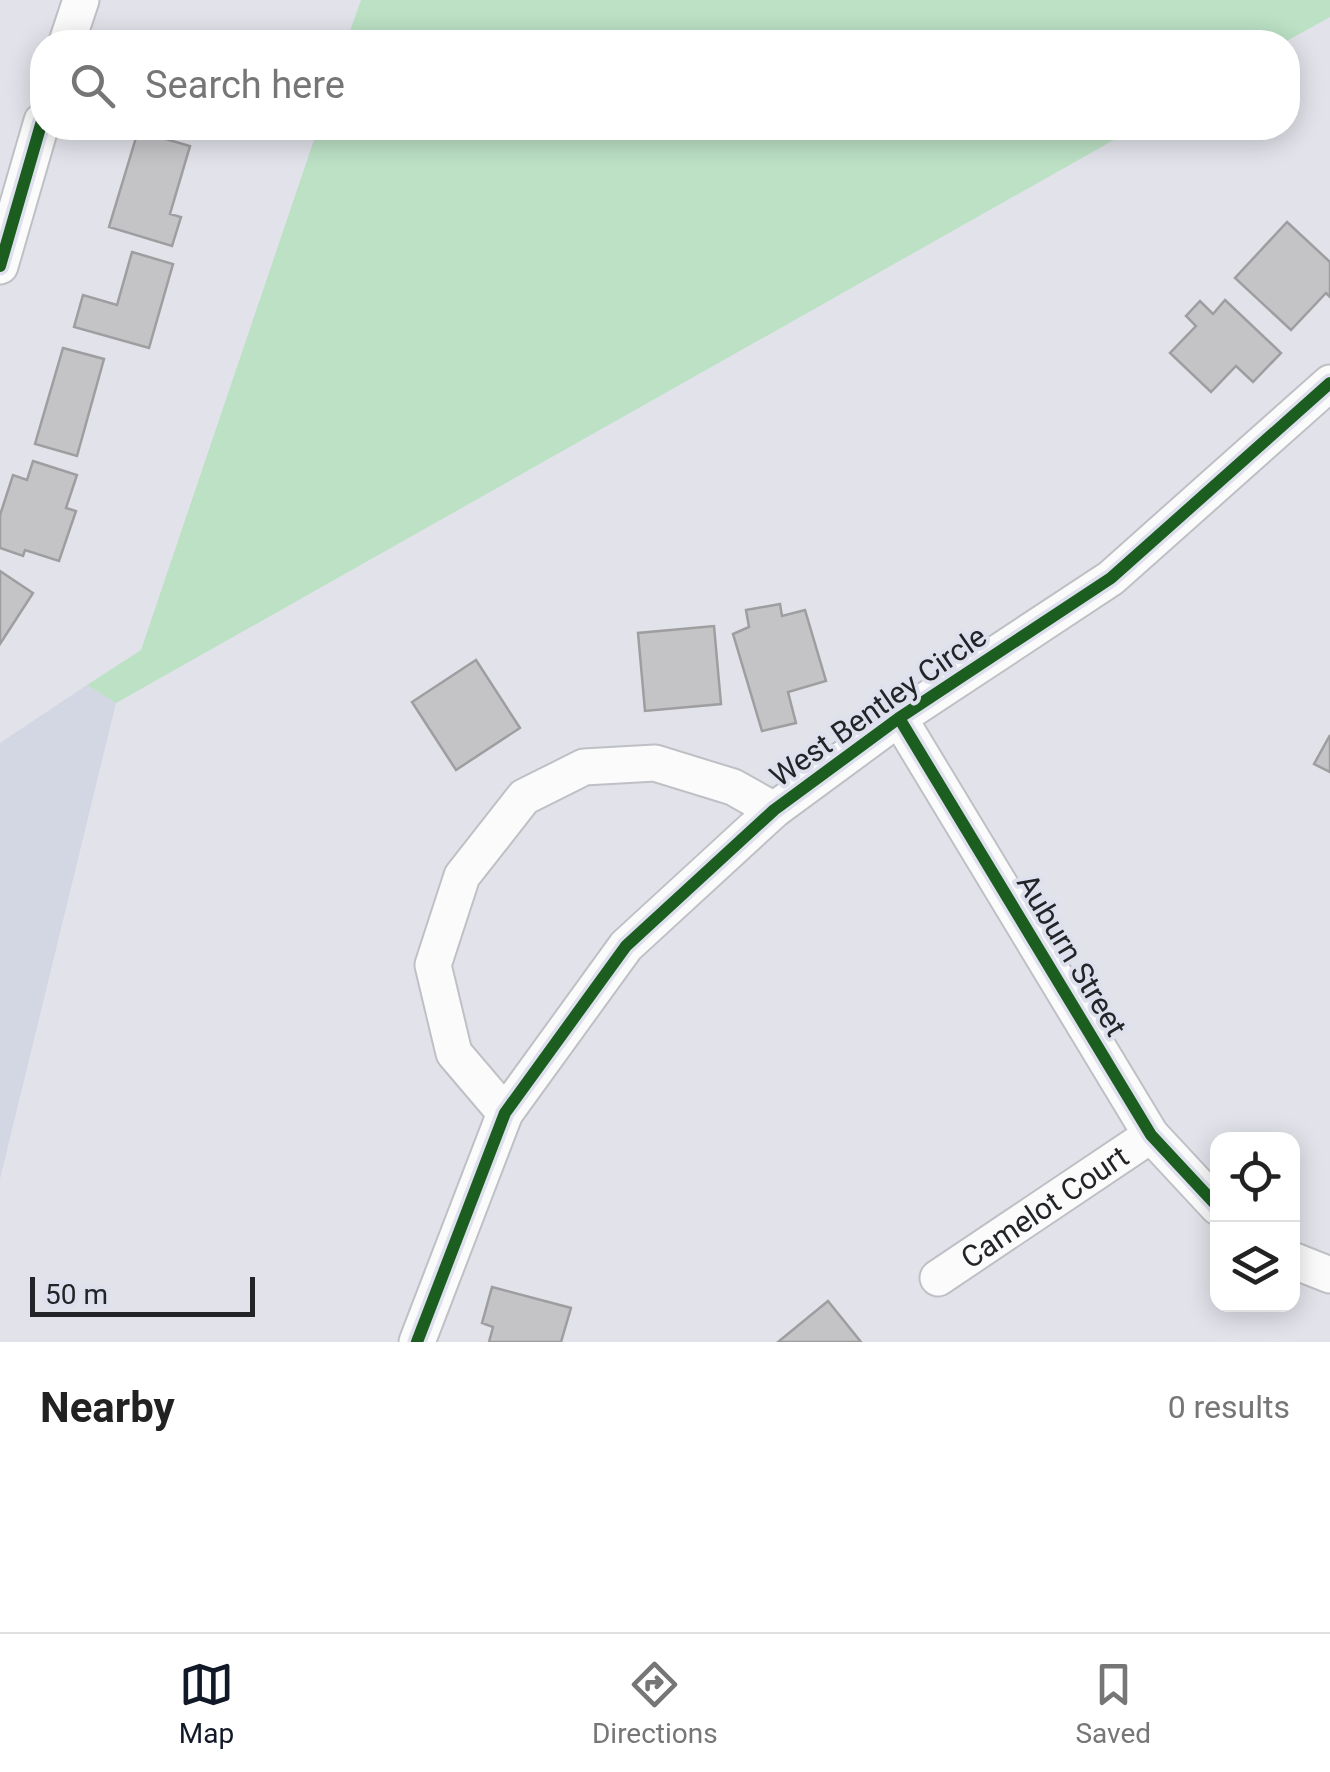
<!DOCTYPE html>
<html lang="en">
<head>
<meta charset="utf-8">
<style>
	body { margin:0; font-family:Roboto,sans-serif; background:#f2f2f2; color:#222 }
	.controls { position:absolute; right:30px; bottom:30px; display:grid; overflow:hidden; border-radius:20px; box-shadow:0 5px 25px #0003 }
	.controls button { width:90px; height:90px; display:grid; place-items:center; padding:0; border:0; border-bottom:2px solid #e0e0e0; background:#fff; color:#222; font:50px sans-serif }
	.scale { position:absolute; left:30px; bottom:25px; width:225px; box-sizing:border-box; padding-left:10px; border:5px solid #222428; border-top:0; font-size:28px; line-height:35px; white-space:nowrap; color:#222428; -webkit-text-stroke:8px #dee1ed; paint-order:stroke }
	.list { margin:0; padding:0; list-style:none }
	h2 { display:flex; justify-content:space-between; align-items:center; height:130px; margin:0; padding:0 40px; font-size:42px }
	h2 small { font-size:32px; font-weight:400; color:#767676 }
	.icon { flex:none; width:55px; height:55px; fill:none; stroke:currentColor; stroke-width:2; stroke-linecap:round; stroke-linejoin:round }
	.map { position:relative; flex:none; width:1330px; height:1342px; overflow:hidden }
	.search { position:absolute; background:#fff; box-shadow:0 5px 25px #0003; left:30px; right:30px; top:30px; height:110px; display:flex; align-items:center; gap:25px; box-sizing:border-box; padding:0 35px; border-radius:40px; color:#767676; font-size:38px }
	.sheet { height:290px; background:#fff }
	nav { display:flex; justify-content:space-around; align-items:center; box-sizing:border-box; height:140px; border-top:2px solid #e0e0e0; background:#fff; font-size:28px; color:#767676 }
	nav a { display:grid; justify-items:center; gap:5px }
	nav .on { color:#111827 }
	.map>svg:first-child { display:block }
	.built { fill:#d3d7e3 }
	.green { fill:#bce1c5 }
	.building { fill:#c4c3c5; stroke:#9e9d9f; stroke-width:2.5 }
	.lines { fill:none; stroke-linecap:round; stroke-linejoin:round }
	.street-casing { stroke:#bfc0c5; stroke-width:39 }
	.street { stroke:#fbfbfc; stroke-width:35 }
	.cycleway-casing { stroke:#dee1ed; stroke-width:19 }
	.cycleway { stroke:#1b5e20; stroke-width:12 }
	.labels { text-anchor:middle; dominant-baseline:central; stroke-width:8; stroke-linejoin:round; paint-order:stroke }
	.street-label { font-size:30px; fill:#222428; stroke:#dee1ed }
</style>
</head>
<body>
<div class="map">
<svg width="1330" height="1342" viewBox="0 0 1330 1342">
	<rect width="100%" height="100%" fill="#e2e3ea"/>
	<path class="built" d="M 87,685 L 116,703 L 0,1179 L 0,743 Z"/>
	<path class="green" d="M 361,0 L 1330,0 L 1330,17 L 1285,42 L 346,42 Z
		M 318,128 L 1135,128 L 116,703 L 87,685 L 141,650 Z"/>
	<path class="building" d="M 138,131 L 190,146 L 170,214 L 181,217 L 172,246 L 109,227 Z
		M 1287,222 L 1330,262 L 1330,297 L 1326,293 L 1291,330 L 1235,278 Z
		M 132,252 L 173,264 L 149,348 L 74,327 L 83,295 L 117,305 Z
		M 1225,300 L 1281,353 L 1253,382 L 1236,366 L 1211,392 L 1170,353 L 1196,326 L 1186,316 L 1200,301 L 1213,314 Z
		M 63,348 L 104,359 L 77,456 L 35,444 Z
		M 33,461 L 77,475 L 66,508 L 76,511 L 59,561 L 25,550 L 23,556 L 0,548 L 0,515 L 13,475 L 27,480 Z
		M 0,571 L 33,593 L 0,644 Z
		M 780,604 L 782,616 L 805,610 L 826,681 L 788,692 L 796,723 L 762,731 L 733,634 L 749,627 L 746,610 Z
		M 714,626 L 721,704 L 645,711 L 638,633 Z
		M 476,660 L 520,728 L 456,770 L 412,702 Z
		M 1330,735 L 1330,772 L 1314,764 Z
		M 492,1287 L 571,1308 L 561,1342 L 489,1342 L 493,1327 L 482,1323 Z
		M 828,1301 L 861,1342 L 778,1342 Z"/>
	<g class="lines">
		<g class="street-casing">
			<g id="street">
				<path d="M 67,42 L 81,0"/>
				<path d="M 0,266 L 42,121"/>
				<path d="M 899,718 L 1151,1135 L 1218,1207"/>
				<path d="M 505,1113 L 454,1053 L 433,965 L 462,876 L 524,797 L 584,767 L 655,763 L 733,787 L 774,810"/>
				<path d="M 1292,1260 L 1330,1275"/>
				<path id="s1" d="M 938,1278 L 1151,1135"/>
				<path d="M 417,1342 L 505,1113 L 626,946 L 774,810 L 899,718 L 1111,578 L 1330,383"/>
			</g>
		</g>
		<use href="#street" class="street"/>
		<g class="cycleway-casing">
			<path id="cycleway" d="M 0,266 L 42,121
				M 899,718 L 1151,1135 L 1218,1207
				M 417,1342 L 505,1113 L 626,946 L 774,810 L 899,718 L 1111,578 L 1330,383"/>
		</g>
		<use href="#cycleway" class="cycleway"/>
	</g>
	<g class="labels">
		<g class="street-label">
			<text transform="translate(878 706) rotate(-35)">West Bentley Circle</text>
			<text transform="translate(1072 955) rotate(59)">Auburn Street</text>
			<text stroke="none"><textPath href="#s1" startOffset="128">Camelot Court</textPath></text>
		</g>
	</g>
</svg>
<div class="controls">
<button><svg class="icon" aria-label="locate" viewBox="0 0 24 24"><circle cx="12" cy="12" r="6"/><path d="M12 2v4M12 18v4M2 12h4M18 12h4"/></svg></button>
<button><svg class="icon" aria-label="layers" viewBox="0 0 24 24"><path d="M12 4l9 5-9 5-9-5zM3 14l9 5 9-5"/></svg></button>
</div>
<div class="scale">50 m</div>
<div class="search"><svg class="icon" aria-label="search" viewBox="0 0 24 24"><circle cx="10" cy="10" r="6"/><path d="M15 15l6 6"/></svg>Search here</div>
</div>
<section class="sheet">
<h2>Nearby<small>0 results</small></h2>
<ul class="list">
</ul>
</section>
<nav>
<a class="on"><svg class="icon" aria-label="map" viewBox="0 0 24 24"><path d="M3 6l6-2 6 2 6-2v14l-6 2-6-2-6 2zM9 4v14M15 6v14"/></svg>Map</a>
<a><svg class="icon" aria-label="directions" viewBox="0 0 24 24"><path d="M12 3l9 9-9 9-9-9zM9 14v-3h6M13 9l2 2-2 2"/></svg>Directions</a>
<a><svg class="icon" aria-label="saved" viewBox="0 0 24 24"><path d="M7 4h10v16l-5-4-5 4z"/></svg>Saved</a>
</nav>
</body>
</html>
